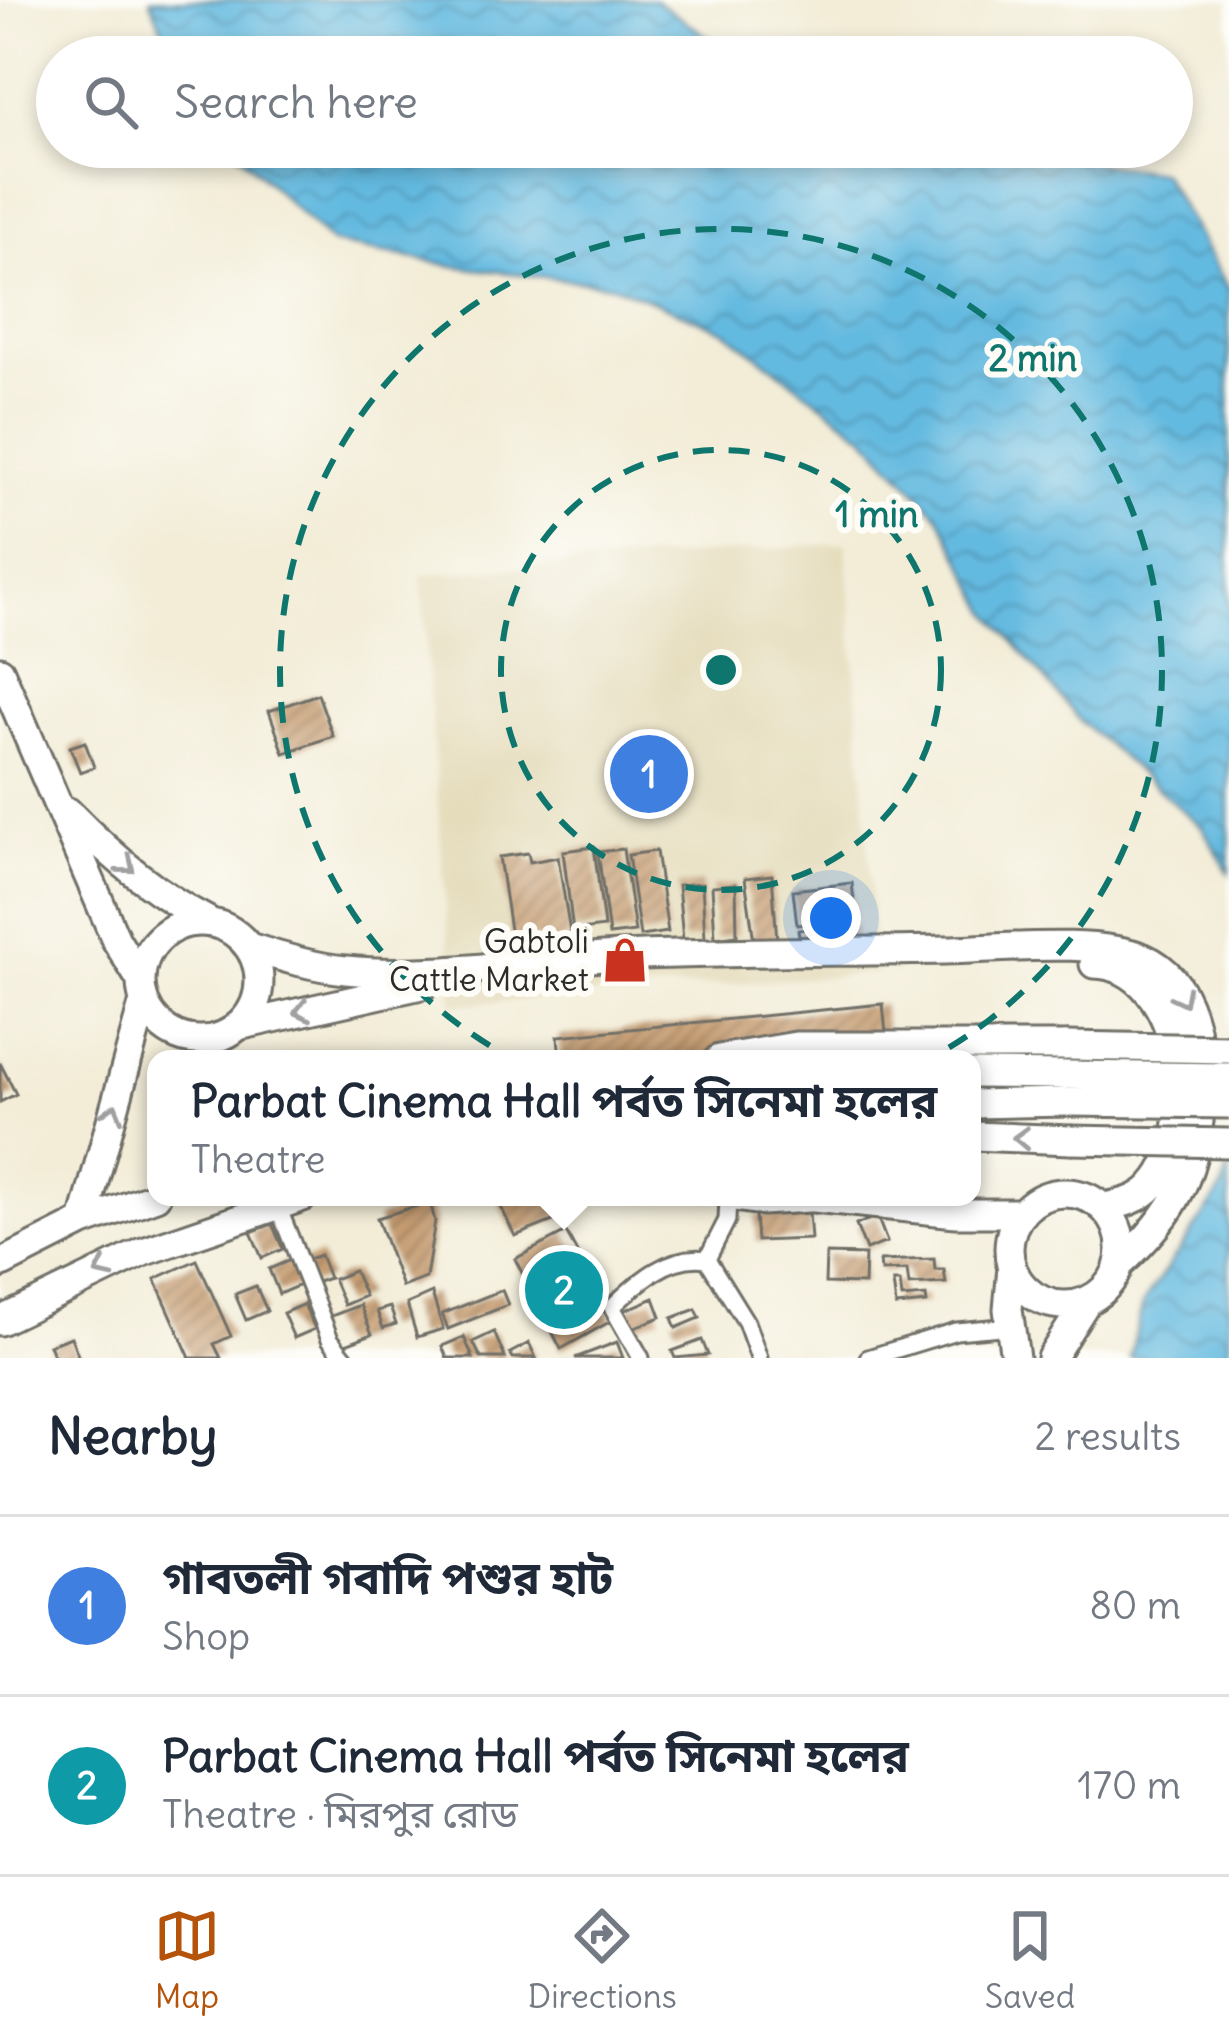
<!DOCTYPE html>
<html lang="en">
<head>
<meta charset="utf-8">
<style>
	body { margin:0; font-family:Delius,"Noto Sans Bengali",sans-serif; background:#f2f2f3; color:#1f2937 }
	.you { position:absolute; left:831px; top:918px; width:42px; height:42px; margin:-30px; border:9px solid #fff; border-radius:50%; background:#1a73e8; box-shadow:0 0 0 18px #1a73e833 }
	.badge { display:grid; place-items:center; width:78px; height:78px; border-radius:50%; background:#b45309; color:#fff; font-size:39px; font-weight:700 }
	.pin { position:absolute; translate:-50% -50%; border:6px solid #fff; box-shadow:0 3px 12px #0006 }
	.popup { position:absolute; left:147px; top:1050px; width:834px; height:156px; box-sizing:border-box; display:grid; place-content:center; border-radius:24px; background:#fff; filter:drop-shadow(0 3px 9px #0005); font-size:39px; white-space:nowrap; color:#747a83 }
	.popup b { font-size:45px; color:#1f2937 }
	.popup::after { content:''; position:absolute; left:50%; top:100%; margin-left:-24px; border:24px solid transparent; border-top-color:#fff }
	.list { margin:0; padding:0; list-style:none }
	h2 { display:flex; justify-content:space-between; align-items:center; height:156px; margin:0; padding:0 48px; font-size:51px }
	h2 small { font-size:39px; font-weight:400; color:#747a83 }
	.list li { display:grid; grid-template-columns:78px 1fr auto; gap:36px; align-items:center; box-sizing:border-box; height:180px; padding:0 48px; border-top:3px solid #e0e1e3 }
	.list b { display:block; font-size:45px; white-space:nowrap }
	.list p { margin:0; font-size:39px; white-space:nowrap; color:#747a83 }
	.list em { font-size:39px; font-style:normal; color:#747a83 }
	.icon { flex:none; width:66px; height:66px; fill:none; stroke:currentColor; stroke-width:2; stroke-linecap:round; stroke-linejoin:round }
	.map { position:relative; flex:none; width:1229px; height:1358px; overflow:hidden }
	.search { position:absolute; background:#fff; box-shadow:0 6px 18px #0003; left:36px; right:36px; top:36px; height:132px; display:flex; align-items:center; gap:30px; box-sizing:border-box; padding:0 42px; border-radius:66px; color:#747a83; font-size:45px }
	.sheet { height:516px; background:#fff }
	nav { display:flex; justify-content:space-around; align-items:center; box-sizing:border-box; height:168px; border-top:3px solid #e0e1e3; background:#fff; font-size:33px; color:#747a83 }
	nav a { display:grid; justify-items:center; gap:6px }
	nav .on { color:#b45309 }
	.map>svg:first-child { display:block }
	.built { fill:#e4dbba }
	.water { fill:url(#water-waves); stroke:#477286; stroke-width:3 }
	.building { fill:url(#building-hatch) }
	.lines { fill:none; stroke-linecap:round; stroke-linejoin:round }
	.minor-casing { stroke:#716f68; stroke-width:21 }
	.trunk-casing { stroke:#716f68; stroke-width:33 }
	.minor { stroke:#fff; stroke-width:15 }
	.trunk { stroke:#fff; stroke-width:27 }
	.trunk-bridge-casing { stroke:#716f68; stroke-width:33; stroke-linecap:butt }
	.trunk-bridge { stroke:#fff; stroke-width:27 }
	.oneway { stroke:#a0a0a0 }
	.ring { fill:none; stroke:#0f766e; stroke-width:6; stroke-dasharray:21 15 }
	.labels { text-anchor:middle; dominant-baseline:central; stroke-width:12; stroke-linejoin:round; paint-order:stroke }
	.poi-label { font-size:33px; fill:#2b2b2b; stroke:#fdfcf7; text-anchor:end }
	.centre { fill:#0f766e; stroke:#fdfcf7; stroke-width:6 }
	.ring-label { font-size:36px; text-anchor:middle; font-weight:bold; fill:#0f766e; stroke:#fdfcf7; stroke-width:12; stroke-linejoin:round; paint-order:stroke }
</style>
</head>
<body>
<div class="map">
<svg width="1229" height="1358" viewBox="0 0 1229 1358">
	<defs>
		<pattern id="water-waves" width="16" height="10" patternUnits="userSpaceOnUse" patternTransform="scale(3)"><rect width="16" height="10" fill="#63bae0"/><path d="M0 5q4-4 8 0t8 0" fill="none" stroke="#5297b6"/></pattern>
		<pattern id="building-hatch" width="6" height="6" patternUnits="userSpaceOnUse" patternTransform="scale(3)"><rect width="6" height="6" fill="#c69d72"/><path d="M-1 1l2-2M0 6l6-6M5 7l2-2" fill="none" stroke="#a1805e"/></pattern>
	</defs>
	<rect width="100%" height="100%" fill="#fdfcf7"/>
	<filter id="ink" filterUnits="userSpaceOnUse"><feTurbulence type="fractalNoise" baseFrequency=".00833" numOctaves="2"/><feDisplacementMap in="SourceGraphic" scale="24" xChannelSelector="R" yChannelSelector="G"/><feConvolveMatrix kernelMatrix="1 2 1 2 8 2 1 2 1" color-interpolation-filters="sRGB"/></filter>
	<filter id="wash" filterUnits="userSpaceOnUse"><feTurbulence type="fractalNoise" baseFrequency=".004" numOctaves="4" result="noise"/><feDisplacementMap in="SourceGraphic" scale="48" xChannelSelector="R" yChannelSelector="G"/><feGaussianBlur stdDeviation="2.7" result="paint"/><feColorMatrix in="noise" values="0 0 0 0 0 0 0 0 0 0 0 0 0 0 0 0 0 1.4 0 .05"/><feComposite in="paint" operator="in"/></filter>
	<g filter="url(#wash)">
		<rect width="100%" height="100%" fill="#f3edd8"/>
		<path class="built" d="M 846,543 L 877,973 L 453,1005 L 421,575 Z"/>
		<path class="water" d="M 150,0 L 655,0 L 737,57 L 174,57 Z
			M 232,147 L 977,147 L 1161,172 L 1229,289 L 1229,873 L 1202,827 L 1081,722 L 989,612 L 939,516 L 865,436 L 725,331 L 613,285 L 460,267 L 331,243 Z
			M 1229,1167 L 1229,1358 L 1130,1358 L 1143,1303 L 1221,1190 Z"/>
		<g id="blocks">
			<path class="building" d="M 318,694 L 333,736 L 284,753 L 269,711 Z
				M 85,742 L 94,767 L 80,772 L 70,747 Z
				M 594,847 L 604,927 L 573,931 L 563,851 Z
				M 623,849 L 635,932 L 609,935 L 598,852 Z
				M 656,851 L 668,932 L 640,936 L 628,855 Z
				M 528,853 L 530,862 L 558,857 L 571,939 L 544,944 L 543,938 L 512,943 L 499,857 Z
				M 772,875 L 777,940 L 754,941 L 745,878 Z
				M 702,883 L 705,938 L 683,940 L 678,885 Z
				M 852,883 L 856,918 L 797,925 L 793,890 Z
				M 736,884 L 737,935 L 715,938 L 712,886 Z
				M 855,923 L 857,946 L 802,952 L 798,930 Z
				M 883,1004 L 887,1043 L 717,1059 L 560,1059 L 558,1036 Z
				M 0,1063 L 16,1094 L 0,1102 Z
				M 517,1197 L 570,1197 L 576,1212 L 515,1236 L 498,1201 Z
				M 430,1202 L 435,1221 L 426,1278 L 402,1287 L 377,1218 Z
				M 809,1213 L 811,1239 L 757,1241 L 755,1215 Z
				M 877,1216 L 887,1242 L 866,1250 L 856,1225 Z
				M 272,1224 L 283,1249 L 262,1258 L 251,1232 Z
				M 566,1232 L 613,1320 L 561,1349 L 515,1259 Z
				M 826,1254 L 865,1255 L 864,1284 L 825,1283 Z
				M 320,1255 L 329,1278 L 312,1284 L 303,1261 Z
				M 934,1259 L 935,1270 L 944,1270 L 946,1283 L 909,1285 L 907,1270 L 881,1271 L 880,1261 Z
				M 197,1260 L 231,1336 L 214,1344 L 221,1358 L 190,1358 L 155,1279 Z
				M 290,1260 L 300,1285 L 279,1294 L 269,1269 Z
				M 354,1271 L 365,1296 L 344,1305 L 333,1279 Z
				M 893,1282 L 900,1282 L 902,1298 L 926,1296 L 927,1303 L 896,1306 Z
				M 256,1286 L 267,1311 L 246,1320 L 235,1294 Z
				M 502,1290 L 508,1305 L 448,1329 L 442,1314 Z
				M 432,1293 L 443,1329 L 417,1337 L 407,1304 Z
				M 654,1298 L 661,1317 L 628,1330 L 621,1312 Z
				M 304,1304 L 315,1329 L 294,1338 L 283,1313 Z
				M 360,1305 L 372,1334 L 338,1347 L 326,1318 Z
				M 390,1307 L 396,1324 L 383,1328 L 377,1311 Z
				M 696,1309 L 700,1318 L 676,1328 L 672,1318 Z
				M 494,1332 L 505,1358 L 481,1358 L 473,1342 Z
				M 71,1337 L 79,1358 L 54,1358 L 49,1345 Z
				M 464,1337 L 473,1358 L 447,1358 L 442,1346 Z
				M 702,1340 L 708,1355 L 675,1358 L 672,1351 Z
				M 617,1342 L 623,1358 L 575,1358 Z
				M 529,1343 L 536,1358 L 513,1358 L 510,1353 Z"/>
		</g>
	</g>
	<g filter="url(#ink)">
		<use href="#blocks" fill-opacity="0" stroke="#716f68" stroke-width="3"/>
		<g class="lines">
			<g class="minor-casing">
				<path id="minor" d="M 277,1204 L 330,1339 L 345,1358
					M 707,1259 L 746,1322 L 759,1358
					M 641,1358 L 612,1307 C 637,1283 669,1253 707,1259 L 727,1220 L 728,1197
					M 868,1358 L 956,1331 L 1012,1326"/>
			</g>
			<g class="trunk-casing">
				<path id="trunk" d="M 0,671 L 116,940 L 140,979
					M 68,812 C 109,854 155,894 208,921
					M141 981a59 59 0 1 1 118 0a59 59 0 1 1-118 0Z
					M 249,947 C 281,957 313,967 346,970 C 430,979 532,961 618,956 C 727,951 836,952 945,950 C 999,949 1096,938 1144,958 C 1194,980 1201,1044 1201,1092 C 1199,1170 1177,1213 1119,1265
					M 1094,964 C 1185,965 1202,1132 1153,1185 C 1140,1200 1122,1204 1103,1207
					M 238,1026 L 426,984
					M 719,1059 L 796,1046 L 1066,1046
					M 972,1074 L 1067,1075
					M 972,1104 L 1070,1102
					M 972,1136 L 1071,1140
					M1009 1249a56 56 0 1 1 112 0a56 56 0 1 1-112 0Z
					M 734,1197 L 762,1201 L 808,1198
					M 805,1197 L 956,1213 L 1022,1213
					M 83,1222 L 144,1001
					M 0,1264 L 83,1222 L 156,1196
					M 1012,1267 L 1008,1309 L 1015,1358
					M 0,1321 L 143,1252 L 303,1197
					M 1051,1358 L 1087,1301"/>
			</g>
			<use href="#minor" class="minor"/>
			<use href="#trunk" class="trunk"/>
			<g class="trunk-bridge-casing">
				<path id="trunk-bridge" d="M 1066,1046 L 1229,1049
					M 1067,1075 L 1229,1077
					M 1070,1102 L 1229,1104
					M 1071,1140 L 1229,1143"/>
			</g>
			<use href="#trunk-bridge" class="trunk-bridge"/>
		</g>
		<defs><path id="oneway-chevron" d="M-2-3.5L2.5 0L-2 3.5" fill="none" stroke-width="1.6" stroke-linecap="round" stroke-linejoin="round" transform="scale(3)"/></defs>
		<g class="oneway">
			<use href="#oneway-chevron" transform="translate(127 866) rotate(39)"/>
			<use href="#oneway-chevron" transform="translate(1182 998) rotate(63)"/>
			<use href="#oneway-chevron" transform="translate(302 1011) rotate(166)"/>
			<use href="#oneway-chevron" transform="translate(113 1112) rotate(-74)"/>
			<use href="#oneway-chevron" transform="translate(1021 1138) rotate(-178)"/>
			<use href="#oneway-chevron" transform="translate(103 1270) rotate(155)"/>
		</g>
	</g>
	<g class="ring">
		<circle cx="721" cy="670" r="220"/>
		<circle cx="721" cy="670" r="441"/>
	</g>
	<defs>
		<g id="shop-bare" transform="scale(3.6)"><path d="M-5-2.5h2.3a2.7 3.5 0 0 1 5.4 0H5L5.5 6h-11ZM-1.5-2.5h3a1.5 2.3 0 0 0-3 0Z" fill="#c8321e" stroke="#fdfcf7" stroke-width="2.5" paint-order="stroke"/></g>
	</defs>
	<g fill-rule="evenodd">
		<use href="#shop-bare" x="625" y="960"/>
	</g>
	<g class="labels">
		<g class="poi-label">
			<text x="589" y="941">Gabtoli<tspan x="589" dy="38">Cattle Market</tspan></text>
		</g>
	</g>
	<circle cx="721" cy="670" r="18" class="centre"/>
	<g class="ring-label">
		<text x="1033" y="371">2 min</text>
		<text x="877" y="527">1 min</text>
	</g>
</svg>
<div class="you"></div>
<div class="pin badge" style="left:649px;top:774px;background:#3f7fe0">1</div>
<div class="pin badge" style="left:564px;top:1290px;background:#0f9aa8">2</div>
<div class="popup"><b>Parbat Cinema Hall পর্বত সিনেমা হলের</b>Theatre</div>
<div class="search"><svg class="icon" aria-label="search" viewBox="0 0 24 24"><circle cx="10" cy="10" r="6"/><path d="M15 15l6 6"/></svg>Search here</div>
</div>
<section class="sheet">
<h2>Nearby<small>2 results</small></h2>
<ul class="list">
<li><span class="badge" style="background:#3f7fe0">1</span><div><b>গাবতলী গবাদি পশুর হাট</b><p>Shop</p></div><em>80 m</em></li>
<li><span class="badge" style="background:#0f9aa8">2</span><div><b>Parbat Cinema Hall পর্বত সিনেমা হলের</b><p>Theatre · মিরপুর রোড</p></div><em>170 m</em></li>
</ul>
</section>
<nav>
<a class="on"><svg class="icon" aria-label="map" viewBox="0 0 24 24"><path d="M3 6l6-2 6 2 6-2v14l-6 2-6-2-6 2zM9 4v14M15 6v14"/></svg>Map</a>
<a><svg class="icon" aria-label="directions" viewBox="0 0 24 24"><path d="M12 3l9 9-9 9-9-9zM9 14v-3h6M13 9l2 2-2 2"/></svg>Directions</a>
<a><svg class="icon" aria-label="saved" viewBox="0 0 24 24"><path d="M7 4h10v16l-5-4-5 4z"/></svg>Saved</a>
</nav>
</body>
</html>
